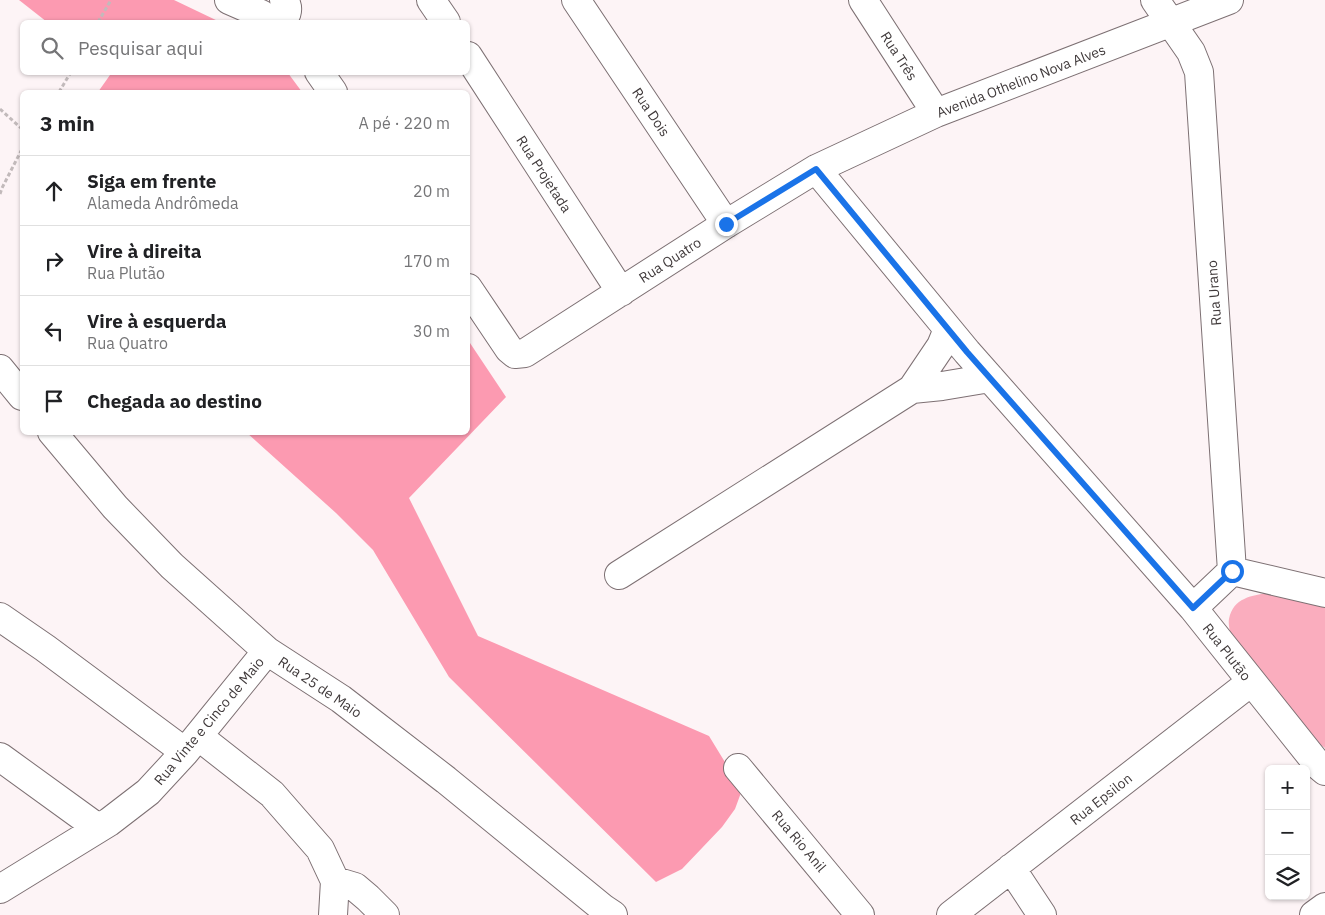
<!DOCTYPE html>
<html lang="pt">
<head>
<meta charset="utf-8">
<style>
	body { margin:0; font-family:"IBM Plex Sans",sans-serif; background:#f6f6f6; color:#202124 }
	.controls { position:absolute; right:15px; bottom:15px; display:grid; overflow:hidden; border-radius:8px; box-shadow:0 1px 4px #0004 }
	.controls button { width:45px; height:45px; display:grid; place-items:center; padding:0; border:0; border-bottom:1px solid #e0e0e0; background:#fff; color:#202124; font:25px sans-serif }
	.stop { position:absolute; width:15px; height:15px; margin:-11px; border:4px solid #1a73e8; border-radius:50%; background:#fff }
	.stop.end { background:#1a73e8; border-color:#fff; box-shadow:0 1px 5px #0008 }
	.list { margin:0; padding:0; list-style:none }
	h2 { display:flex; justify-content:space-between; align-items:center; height:65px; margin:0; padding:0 20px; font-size:21px }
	h2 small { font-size:16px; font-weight:400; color:#757577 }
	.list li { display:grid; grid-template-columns:32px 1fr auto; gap:15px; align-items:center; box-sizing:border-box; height:70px; padding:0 20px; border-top:1px solid #e0e0e0 }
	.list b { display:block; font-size:19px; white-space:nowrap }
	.list p { margin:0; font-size:16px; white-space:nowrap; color:#757577 }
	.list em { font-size:16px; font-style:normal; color:#757577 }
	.icon { flex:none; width:28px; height:28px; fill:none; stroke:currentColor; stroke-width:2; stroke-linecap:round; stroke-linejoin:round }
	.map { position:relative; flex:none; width:1325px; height:915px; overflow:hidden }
	.search { position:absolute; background:#fff; box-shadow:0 1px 4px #0004; left:20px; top:20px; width:450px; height:55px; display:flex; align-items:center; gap:12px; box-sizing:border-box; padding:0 18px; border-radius:8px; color:#757577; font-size:19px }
	.panel { position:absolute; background:#fff; box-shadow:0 1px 4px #0004; left:20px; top:90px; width:450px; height:345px; border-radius:8px }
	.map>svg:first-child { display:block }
	.green { fill:#faadbe }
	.forest { fill:#fc9ab1 }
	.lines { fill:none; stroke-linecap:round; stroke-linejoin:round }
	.minor-casing { stroke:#7d7073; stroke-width:30 }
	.path { stroke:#c2babb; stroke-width:3; stroke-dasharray:4 2.5; stroke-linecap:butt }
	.minor { stroke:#fff; stroke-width:28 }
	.route { stroke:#1a73e8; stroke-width:6 }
	.labels { text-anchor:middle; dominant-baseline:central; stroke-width:5; stroke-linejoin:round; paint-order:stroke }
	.street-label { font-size:14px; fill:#403a3b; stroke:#fff }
</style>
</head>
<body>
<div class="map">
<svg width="1325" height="915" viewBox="0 0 1325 915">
	<rect width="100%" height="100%" fill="#fdf4f6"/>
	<path class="green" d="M 1270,593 L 1325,606 L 1325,748 L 1321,745 L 1230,635 C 1230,630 1228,624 1229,619 C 1233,598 1252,595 1270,593 Z"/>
	<path class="forest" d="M 19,0 L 174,0 L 220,22 L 47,22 Z
		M 108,72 L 288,73 L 302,92 L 98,92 L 110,75 Z
		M 468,340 L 506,397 L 409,498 L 478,636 L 709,736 L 742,790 L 735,809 L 722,827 L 682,869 L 656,882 L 449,677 L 373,550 L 336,513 L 247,433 L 468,432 Z"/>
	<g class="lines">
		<g class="minor-casing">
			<path id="minor" d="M 229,0 L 261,14
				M 431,0 L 446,22
				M 576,0 L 726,224
				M 863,0 L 936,113
				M 1155,0 L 1191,52 L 1199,72 L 1232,571
				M 277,22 C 287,19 290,9 284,0
				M 468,56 L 621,292
				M 319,72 L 333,92
				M 816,169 L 967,352 L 1193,608 L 1319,766 L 1325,771
				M 468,288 L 509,349 L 515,354 L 525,353 L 726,224 L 816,169 L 936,113 L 1229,0
				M 0,369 L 22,396
				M 912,389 L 942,386 L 990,378
				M 52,432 L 115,507 L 172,566 L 267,651 L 341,699 L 446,780 L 604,909 L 613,915
				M 619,575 L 912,389 L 941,346 L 948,329
				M 1193,608 L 1232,571 L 1325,593
				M 0,617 L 45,648 L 185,752
				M 198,736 L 272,794 L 320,849 L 335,881 L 333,915
				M 0,757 L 98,828
				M 738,768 L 860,915
				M 1011,868 L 1042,915
				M 335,881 L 355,887 L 368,898 L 385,915
				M 0,889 L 109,822 L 148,792 L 185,752 L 267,651
				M 951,915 L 1251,682
				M 1314,915 L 1325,907"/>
		</g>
		<path class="path" d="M 98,22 L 111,0
			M 59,92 L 71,72
			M 0,109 L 22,129
			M 0,194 L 2,188 L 22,149"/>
		<use href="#minor" class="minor"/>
	</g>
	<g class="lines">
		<path class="route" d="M 726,224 L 816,169 L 967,352 L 1193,608 L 1232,571"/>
	</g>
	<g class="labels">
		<g class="street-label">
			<text transform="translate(899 56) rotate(57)">Rua Três</text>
			<text transform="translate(1021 81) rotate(-21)">Avenida Othelino Nova Alves</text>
			<text transform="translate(651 112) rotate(56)">Rua Dois</text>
			<text transform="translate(544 174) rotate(57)">Rua Projetada</text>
			<text transform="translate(670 260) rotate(-33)">Rua Quatro</text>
			<text transform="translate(1214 293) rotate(-94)">Rua Urano</text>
			<text transform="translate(1227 652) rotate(52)">Rua Plutão</text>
			<text transform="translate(320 687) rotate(34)">Rua 25 de Maio</text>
			<text transform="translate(209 721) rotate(-50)">Rua Vinte e Cinco de Maio</text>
			<text transform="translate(1101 799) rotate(-38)">Rua Epsilon</text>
			<text transform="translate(799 841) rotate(50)">Rua Rio Anil</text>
		</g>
	</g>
</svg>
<div class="controls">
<button>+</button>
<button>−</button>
<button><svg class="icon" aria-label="layers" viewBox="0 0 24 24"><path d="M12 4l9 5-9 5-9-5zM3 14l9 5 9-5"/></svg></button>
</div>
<div class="stop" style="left:1232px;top:571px"></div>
<div class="stop end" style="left:726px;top:224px"></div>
<div class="search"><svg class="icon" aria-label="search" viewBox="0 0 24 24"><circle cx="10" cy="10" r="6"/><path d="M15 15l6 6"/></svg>Pesquisar aqui</div>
<section class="panel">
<h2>3 min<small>A pé · 220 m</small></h2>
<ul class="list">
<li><svg class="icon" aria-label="ahead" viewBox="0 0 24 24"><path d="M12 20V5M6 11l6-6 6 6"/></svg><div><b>Siga em frente</b><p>Alameda Andrômeda</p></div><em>20 m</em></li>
<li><svg class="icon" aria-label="right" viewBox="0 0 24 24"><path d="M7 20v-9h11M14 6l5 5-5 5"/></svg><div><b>Vire à direita</b><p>Rua Plutão</p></div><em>170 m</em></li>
<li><svg class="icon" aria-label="left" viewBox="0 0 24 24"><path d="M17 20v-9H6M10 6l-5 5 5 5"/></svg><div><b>Vire à esquerda</b><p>Rua Quatro</p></div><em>30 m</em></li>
<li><svg class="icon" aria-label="arrive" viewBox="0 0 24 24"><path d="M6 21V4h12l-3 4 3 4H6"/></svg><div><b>Chegada ao destino</b></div></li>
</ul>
</section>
</div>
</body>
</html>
